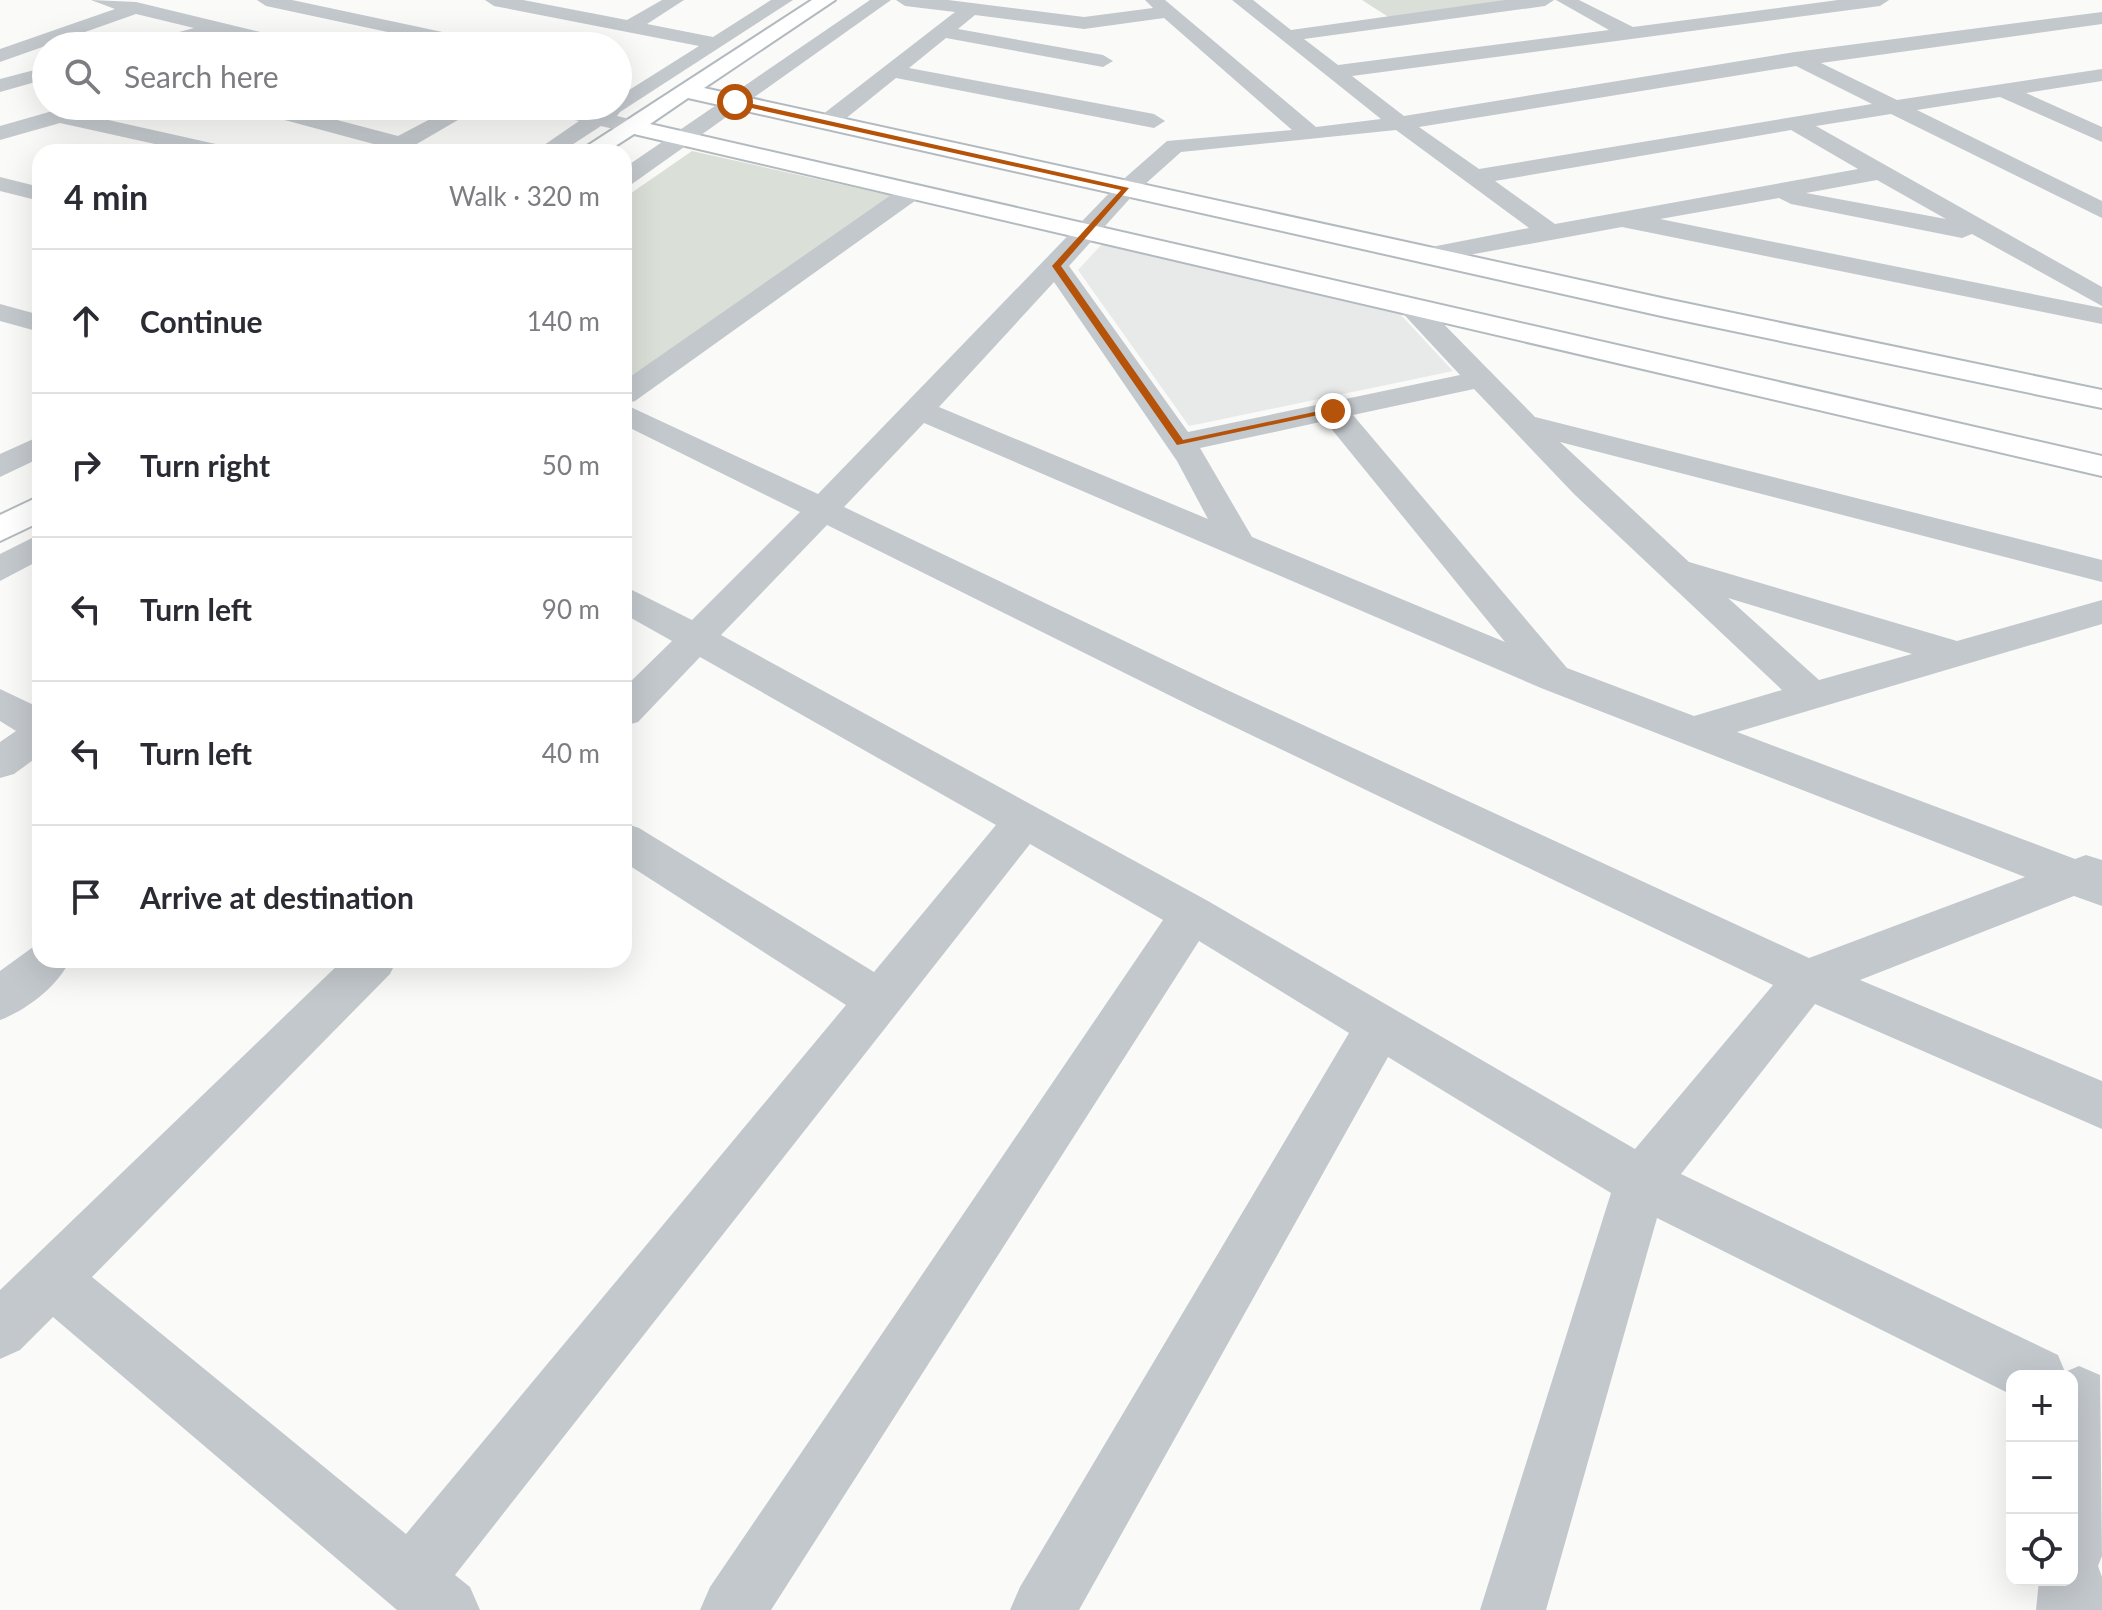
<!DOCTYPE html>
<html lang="en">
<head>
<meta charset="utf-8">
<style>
	body { margin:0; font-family:Lato,sans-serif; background:#f2f2f3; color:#2b2b33 }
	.controls { position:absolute; right:24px; bottom:24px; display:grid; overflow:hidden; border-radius:16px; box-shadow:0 8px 32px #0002 }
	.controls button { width:72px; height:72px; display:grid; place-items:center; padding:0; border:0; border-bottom:2px solid #e1e1e2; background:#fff; color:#2b2b33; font:40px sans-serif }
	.stop { position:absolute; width:24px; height:24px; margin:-18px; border:6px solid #b45309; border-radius:50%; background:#fff }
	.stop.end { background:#b45309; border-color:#fff; box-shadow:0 2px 8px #0008 }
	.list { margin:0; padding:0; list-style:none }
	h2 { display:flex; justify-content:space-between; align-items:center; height:104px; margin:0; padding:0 32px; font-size:34px }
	h2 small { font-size:26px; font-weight:400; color:#7c7c81 }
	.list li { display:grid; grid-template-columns:52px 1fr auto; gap:24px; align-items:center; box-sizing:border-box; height:144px; padding:0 32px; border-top:2px solid #e1e1e2 }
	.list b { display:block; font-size:30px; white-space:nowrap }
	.list em { font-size:26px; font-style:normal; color:#7c7c81 }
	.icon { flex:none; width:44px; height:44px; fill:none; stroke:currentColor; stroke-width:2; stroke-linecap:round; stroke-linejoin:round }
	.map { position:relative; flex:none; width:2102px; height:1610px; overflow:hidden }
	.search { position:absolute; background:#fff; box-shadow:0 8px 32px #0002; left:32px; top:32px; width:600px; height:88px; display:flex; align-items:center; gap:20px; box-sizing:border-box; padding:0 28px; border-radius:44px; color:#7c7c81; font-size:30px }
	.panel { position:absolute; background:#fff; box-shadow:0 8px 32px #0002; left:32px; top:144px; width:600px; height:824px; border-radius:24px }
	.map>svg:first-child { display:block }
	.built { fill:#e8e9e9 }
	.green { fill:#dadfd7 }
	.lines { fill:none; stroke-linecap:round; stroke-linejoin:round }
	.secondary-casing { stroke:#b3babf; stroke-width:4 }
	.street { fill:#c3c8cc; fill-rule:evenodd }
	.secondary { fill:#fff; fill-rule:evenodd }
	.route { fill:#b45309 }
</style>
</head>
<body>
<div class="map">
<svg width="2102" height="1610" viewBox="0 0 2102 1610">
	<rect width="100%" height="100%" fill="#fafaf8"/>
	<path class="built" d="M 1102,244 L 1399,313 L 1453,371 L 1189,426 L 1078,270 Z"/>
	<path class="green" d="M 1362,0 L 1520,0 L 1390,18 Z
		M 692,151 L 893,196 L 624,383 L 624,198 Z"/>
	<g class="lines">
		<g class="secondary-casing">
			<path id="secondary" d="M 812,0 L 835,0 L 704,88 L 1666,299 L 2102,390 L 2102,408 L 1666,317 L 688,98 L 650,124 L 2102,456 L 2102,476 L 634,134 L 606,152 L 578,152 Z
				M 40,496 L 40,522 L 0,541 L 0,515 Z"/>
		</g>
		<path class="street" d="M 91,0 L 136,2 L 302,42 L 305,46 L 270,46 L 217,33 L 171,46 L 139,46 L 142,42 L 194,28 L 136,14 L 0,62 L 0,49 L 115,9 Z
			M 257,0 L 292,0 L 480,40 L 490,46 L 453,46 L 266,6 Z
			M 485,0 L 523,0 L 627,20 L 662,0 L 684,0 L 647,24 L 713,37 L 771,0 L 793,0 L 620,112 L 617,116 L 638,121 L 641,126 L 638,131 L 630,133 L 601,126 L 561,152 L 534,152 L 579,121 L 536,111 L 533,106 L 572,106 L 595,111 L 604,106 L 618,106 L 618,97 L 699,46 L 494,6 Z
			M 870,0 L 891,0 L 632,184 L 624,186 L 624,168 Z
			M 896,0 L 948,0 L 1084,17 L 1153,8 L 1145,0 L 1165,0 L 1316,127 L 1381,119 L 1232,0 L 1253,0 L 1291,30 L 1505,0 L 1554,0 L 1545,6 L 1304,39 L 1338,65 L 1609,30 L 1556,0 L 1579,0 L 1633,27 L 1838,0 L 1889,0 L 1880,6 L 1352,76 L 1404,116 L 1795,52 L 2102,12 L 2102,24 L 1821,63 L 1897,100 L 2102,69 L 2102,81 L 2026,93 L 2102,127 L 2102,142 L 2000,97 L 1917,110 L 2102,201 L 2102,218 L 1891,114 L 1816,126 L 2102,287 L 2102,306 L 1972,234 L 1962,238 L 1791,204 L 1779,198 L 1660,219 L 2102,308 L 2102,324 L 1622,227 L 1425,263 L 1416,260 L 1412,255 L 1416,250 L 1529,228 L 1396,130 L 1181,152 L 1134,194 L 1069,266 L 1188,432 L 1460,375 L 1397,307 L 1401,301 L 1421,301 L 1535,417 L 2102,560 L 2102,582 L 1560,442 L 1689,562 L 1957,641 L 2102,600 L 2102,624 L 1737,732 L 2075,859 L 2086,855 L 2102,860 L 2102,906 L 2074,896 L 1860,980 L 2102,1081 L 2102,1129 L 1815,1004 L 1681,1174 L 2058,1355 L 2065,1372 L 2079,1366 L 2100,1375 L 2102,1556 L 2098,1566 L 2102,1577 L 2102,1610 L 2036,1610 L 2039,1580 L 2072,1580 L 2072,1376 L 2012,1376 L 2012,1395 L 1657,1218 L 1546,1610 L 1480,1610 L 1611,1193 L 1388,1057 L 1079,1610 L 1010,1610 L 1020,1587 L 1349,1033 L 1199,941 L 771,1610 L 700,1610 L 710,1587 L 1163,920 L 1030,844 L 455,1575 L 470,1587 L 480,1610 L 397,1610 L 53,1317 L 20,1350 L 0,1359 L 0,1290 L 343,960 L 397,960 L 390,974 L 92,1277 L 406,1534 L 846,1005 L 624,862 L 624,823 L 639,828 L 874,972 L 996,825 L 700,657 L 638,722 L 624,726 L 624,688 L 672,641 L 624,614 L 624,586 L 692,620 L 800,512 L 624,425 L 624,381 L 901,188 L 919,188 L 922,193 L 919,198 L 635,401 L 624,404 L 818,494 L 1118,184 L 1167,141 L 1292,130 L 1164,18 L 1084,29 L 975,15 L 958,29 L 1103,55 L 1113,61 L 1103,67 L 946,38 L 909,68 L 1154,114 L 1165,121 L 1154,128 L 896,78 L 834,128 L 818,128 L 815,123 L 818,118 L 955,12 L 905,6 ZM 1796,66 L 1872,104 L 1479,169 L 1419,127 ZM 1791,130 L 1858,169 L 1555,224 L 1495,181 ZM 1877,180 L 1946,219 L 1806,193 ZM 1054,282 L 1177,461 L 1208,519 L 939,407 ZM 1474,389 L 1574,494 L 1782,690 L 1694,716 L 1567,668 L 1353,415 ZM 1325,421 L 1505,642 L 1252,537 L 1200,448 ZM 924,423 L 1541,688 L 2025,877 L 1809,958 L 1225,689 L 844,507 ZM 827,525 L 1197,709 L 1773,985 L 1635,1149 L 1208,901 L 721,635 ZM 1728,598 L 1912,654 L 1819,680 Z
			M 46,67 L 46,79 L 0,92 L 0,79 Z
			M 70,106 L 96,106 L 95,113 L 86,115 L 229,147 L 232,152 L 191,152 L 60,123 L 0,140 L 0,126 Z
			M 248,106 L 284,106 L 398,136 L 455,106 L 482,106 L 403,152 L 375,152 L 381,146 L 251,111 Z
			M 0,177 L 40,187 L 40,201 L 0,191 Z
			M 0,304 L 40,315 L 40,332 L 0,321 Z
			M 40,436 L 40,458 L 0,477 L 0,454 Z
			M 40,534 L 40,560 L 0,581 L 0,554 Z
			M 0,689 L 40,708 L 40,755 L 14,774 L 0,778 L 0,742 L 16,731 L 0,721 Z
			M 40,942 L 40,960 L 70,960 C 58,986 27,1010 0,1020 L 0,971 Z"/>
		<use href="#secondary" class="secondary"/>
	</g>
	<path class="route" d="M 735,100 L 1129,188 L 1061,266 L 1183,440 L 1333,408 L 1337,411 L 1177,445 L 1052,266 L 1121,190 L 733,104 Z"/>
</svg>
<div class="controls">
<button>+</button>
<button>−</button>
<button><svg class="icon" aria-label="locate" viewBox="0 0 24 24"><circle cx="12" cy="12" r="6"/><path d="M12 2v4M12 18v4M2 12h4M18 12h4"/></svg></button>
</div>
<div class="stop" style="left:735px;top:102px"></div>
<div class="stop end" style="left:1333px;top:411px"></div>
<div class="search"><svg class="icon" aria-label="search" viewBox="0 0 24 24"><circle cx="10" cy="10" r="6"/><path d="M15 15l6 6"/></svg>Search here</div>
<section class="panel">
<h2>4 min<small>Walk · 320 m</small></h2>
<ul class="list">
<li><svg class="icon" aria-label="ahead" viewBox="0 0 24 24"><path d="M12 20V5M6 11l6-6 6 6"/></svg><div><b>Continue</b></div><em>140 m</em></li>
<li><svg class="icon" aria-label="right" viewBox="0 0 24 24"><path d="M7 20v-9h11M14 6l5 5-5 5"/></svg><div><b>Turn right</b></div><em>50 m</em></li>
<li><svg class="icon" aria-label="left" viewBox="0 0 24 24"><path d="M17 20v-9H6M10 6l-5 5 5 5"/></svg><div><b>Turn left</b></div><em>90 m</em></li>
<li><svg class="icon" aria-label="left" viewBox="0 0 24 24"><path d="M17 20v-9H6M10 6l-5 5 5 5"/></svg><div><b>Turn left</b></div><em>40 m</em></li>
<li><svg class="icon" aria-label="arrive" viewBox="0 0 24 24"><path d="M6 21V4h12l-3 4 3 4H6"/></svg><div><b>Arrive at destination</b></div></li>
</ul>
</section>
</div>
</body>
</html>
